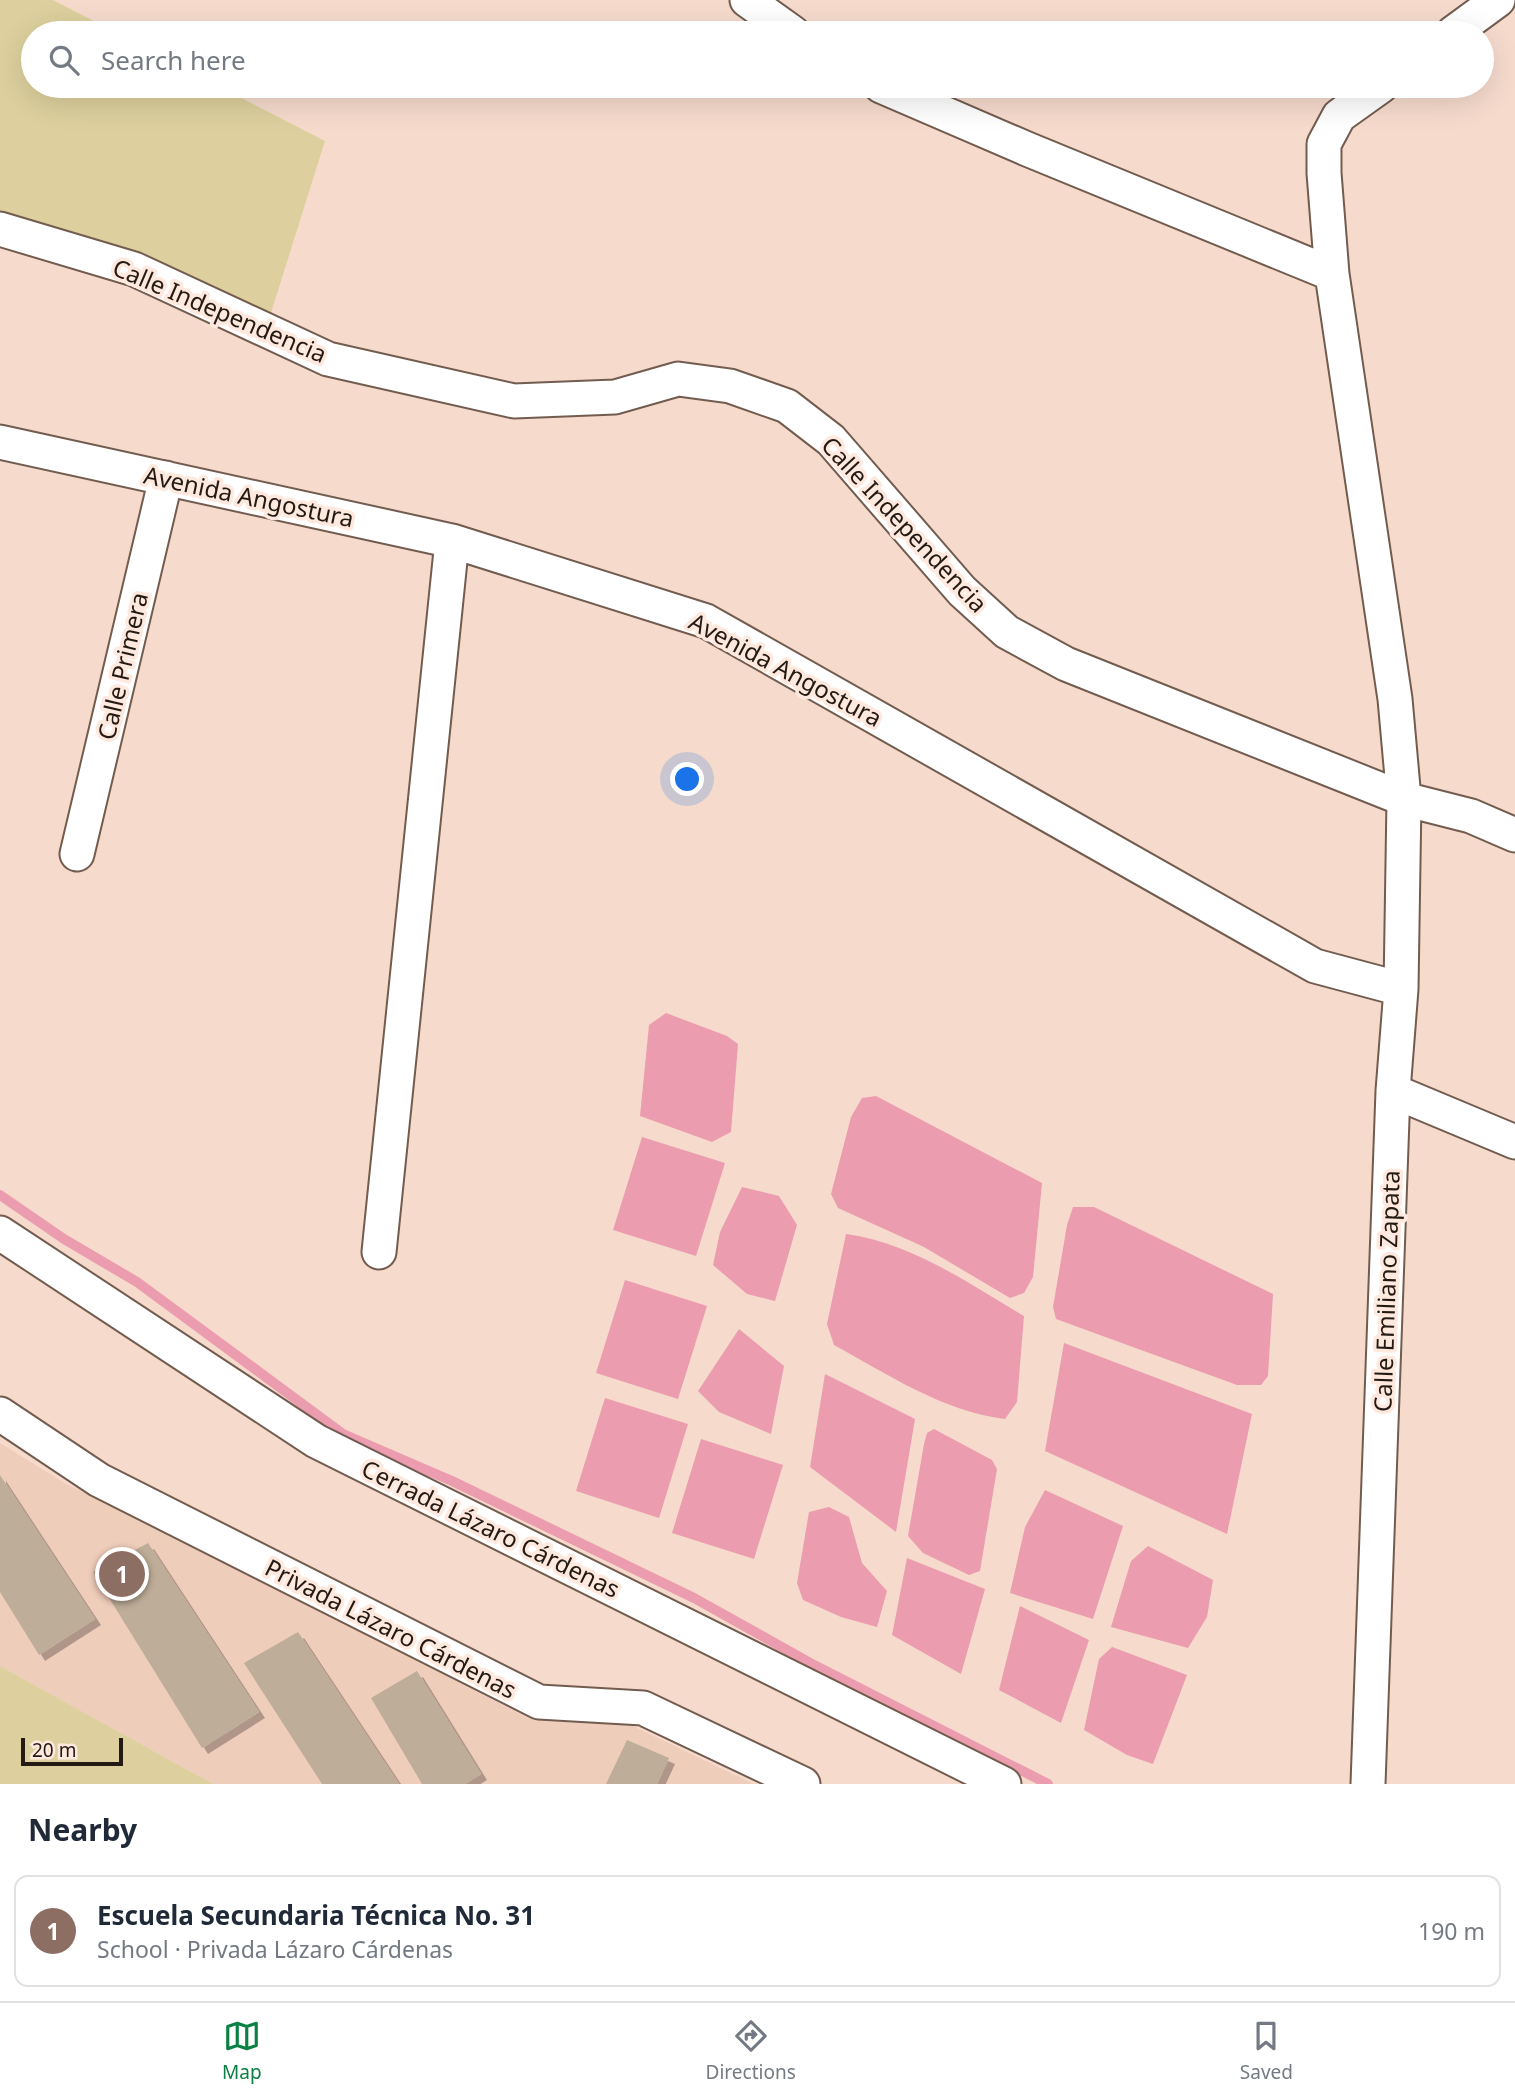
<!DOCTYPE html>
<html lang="en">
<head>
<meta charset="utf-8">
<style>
	body { margin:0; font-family:"Noto Sans",sans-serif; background:#f2f2f3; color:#1f2937 }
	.scale { position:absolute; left:21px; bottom:18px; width:102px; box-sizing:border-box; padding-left:7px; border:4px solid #231a14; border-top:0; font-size:19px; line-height:24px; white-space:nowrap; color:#231a14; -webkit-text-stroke:5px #ffe9de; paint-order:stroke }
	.you { position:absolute; left:688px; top:780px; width:24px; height:24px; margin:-18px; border:5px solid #fff; border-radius:50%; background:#1a73e8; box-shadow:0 0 0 10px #1a73e833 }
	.badge { display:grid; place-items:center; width:46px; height:46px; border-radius:50%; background:#0b8043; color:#fff; font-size:23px; font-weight:700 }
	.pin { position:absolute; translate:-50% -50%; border:4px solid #fff; box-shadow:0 2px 7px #0006 }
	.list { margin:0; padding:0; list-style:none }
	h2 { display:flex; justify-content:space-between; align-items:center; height:91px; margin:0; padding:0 28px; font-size:30px }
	h2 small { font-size:23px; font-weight:400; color:#747a83 }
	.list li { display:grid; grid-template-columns:46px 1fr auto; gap:21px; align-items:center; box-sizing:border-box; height:112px; margin:0 14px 14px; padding:0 14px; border:2px solid #e0e1e3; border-radius:14px }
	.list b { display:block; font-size:26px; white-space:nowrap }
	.list p { margin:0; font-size:23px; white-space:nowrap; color:#747a83 }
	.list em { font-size:23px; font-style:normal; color:#747a83 }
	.icon { flex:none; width:38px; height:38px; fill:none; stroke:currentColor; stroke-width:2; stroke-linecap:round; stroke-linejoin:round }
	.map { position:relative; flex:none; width:1515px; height:1784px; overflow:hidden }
	.search { position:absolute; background:#fff; box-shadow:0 7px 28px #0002; left:21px; right:21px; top:21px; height:77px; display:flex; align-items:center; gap:18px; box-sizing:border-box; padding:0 24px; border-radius:38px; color:#747a83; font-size:26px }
	.sheet { height:217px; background:#fff }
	nav { display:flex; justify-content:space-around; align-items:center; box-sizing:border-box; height:98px; border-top:2px solid #e0e1e3; background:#fff; font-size:19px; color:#747a83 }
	nav a { display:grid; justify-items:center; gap:4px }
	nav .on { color:#0b8043 }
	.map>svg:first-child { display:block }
	.built { fill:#efcdbb }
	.green { fill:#ddd09e }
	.water { fill:#eb9cae }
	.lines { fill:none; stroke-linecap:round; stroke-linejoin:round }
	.stream { stroke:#eb9cae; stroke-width:10 }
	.building { fill:#bead98; filter:url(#shadow) }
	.minor-casing { stroke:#725c4f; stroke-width:37 }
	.minor { stroke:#fff; stroke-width:33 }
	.labels { text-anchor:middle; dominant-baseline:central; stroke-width:7; stroke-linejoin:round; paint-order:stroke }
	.street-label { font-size:24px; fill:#231a14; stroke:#ffe9de }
</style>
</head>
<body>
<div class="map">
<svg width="1515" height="1784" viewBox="0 0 1515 1784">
	<defs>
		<filter id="shadow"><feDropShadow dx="6" dy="6" stdDeviation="0" flood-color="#0004"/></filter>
	</defs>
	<rect width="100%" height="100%" fill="#f6dbcd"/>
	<path class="built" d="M 0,1443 L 63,1482 L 530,1719 L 612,1716 L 754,1784 L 213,1784 L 0,1666 Z"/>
	<path class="green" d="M 0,0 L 53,0 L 117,33 L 33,33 L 33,86 L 218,86 L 325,141 L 265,332 L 0,229 Z
		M 0,1666 L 213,1784 L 0,1784 Z"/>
	<path class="water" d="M 666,1013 L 727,1036 L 738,1044 L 731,1132 L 712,1142 L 640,1116 L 649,1025 Z
		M 876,1096 L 1042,1183 L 1033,1277 L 1024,1293 L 1010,1298 L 924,1247 L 838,1208 L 831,1194 L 851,1117 L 862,1098 Z
		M 642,1137 L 725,1163 L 696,1256 L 613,1230 Z
		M 742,1187 L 779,1196 L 797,1225 L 775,1301 L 747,1294 L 713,1265 L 720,1232 Z
		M 1073,1207 L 1094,1207 L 1273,1294 L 1268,1376 L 1261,1385 L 1237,1385 L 1056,1319 L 1053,1307 L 1067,1225 Z
		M 846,1234 C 912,1243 968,1283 1024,1316 L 1017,1402 L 1005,1419 C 944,1412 887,1374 834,1345 L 827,1324 Z
		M 625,1280 L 707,1306 L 678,1399 L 596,1373 Z
		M 739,1329 L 784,1366 L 771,1434 L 719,1412 L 698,1391 Z
		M 1064,1343 L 1252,1414 L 1227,1534 L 1045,1451 Z
		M 825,1374 L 915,1419 L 896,1532 L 810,1467 Z
		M 605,1398 L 688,1424 L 659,1518 L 576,1491 Z
		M 934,1429 L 992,1460 L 997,1469 L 980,1571 L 969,1575 L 923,1553 L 908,1536 L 924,1444 L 927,1433 Z
		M 701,1439 L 783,1465 L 754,1559 L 672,1533 Z
		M 1045,1490 L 1123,1526 L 1093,1619 L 1010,1593 L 1025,1527 Z
		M 829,1507 L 849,1517 L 862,1563 L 887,1591 L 877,1627 L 841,1617 L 803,1600 L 797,1583 L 809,1512 Z
		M 1148,1546 L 1213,1580 L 1207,1617 L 1188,1648 L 1111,1627 L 1131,1561 Z
		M 907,1558 L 985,1589 L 961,1674 L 892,1635 Z
		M 1020,1606 L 1089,1640 L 1061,1723 L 999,1690 Z
		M 1112,1647 L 1187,1675 L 1153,1764 L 1127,1755 L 1084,1730 L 1099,1659 Z"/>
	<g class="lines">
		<path class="stream" d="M 0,1195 L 64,1239 L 137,1282 L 343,1434 L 452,1481 L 694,1598 L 814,1665 L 1048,1784"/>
	</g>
	<path class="building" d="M 0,1475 L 95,1619 L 39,1655 L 0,1592 Z
		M 148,1543 L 259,1712 L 202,1748 L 93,1572 Z
		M 298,1632 L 399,1784 L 322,1784 L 244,1663 Z
		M 417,1671 L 481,1774 L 465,1784 L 422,1784 L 371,1698 Z
		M 627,1740 L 669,1758 L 657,1784 L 606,1784 Z"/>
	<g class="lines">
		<g class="minor-casing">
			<path id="minor" d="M 747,0 L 793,33
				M 1453,33 L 1498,0
				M 881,86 L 1027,149 L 1332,274
				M 0,229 L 134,269 L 328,359 L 514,401 L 615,397 L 678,379 L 730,386 L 787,406 L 831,440 L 962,591 L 1007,632 L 1066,664 L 1404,799 L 1471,816 L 1515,835
				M 0,442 L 452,541 L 706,621 L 1315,966 L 1401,989
				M 77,854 L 166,478
				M 1393,1091 L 1515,1142
				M 0,1233 L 316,1441 L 1004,1784
				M 379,1252 L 452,541
				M 0,1414 L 99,1480 L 539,1702 L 643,1708 L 803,1784
				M 1368,1784 L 1393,1091 L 1401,989 L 1404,799 L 1395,699 L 1332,274 L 1324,173 L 1324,144 L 1339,116 L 1381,86"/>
		</g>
		<use href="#minor" class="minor"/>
	</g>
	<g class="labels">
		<g class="street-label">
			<text transform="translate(220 310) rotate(23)">Calle Independencia</text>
			<text transform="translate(249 496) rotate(12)">Avenida Angostura</text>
			<text transform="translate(905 524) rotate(47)">Calle Independencia</text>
			<text transform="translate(122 666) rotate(-77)">Calle Primera</text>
			<text transform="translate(786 669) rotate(28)">Avenida Angostura</text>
			<text transform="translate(1386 1291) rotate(-88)">Calle Emiliano Zapata</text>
			<text transform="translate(491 1528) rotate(26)">Cerrada Lázaro Cárdenas</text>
			<text transform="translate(391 1628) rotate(27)">Privada Lázaro Cárdenas</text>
		</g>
	</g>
</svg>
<div class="scale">20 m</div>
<div class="you"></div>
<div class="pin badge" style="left:122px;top:1574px;background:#8d6e63">1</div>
<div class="search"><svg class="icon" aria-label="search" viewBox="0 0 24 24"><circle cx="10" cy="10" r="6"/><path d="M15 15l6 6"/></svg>Search here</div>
</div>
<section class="sheet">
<h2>Nearby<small></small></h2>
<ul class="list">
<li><span class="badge" style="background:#8d6e63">1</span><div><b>Escuela Secundaria Técnica No. 31</b><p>School · Privada Lázaro Cárdenas</p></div><em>190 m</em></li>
</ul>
</section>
<nav>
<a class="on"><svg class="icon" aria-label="map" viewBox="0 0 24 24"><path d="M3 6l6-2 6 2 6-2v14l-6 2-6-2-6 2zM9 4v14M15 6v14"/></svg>Map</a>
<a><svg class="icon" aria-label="directions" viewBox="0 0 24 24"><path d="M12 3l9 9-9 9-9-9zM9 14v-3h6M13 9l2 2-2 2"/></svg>Directions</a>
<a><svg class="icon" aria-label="saved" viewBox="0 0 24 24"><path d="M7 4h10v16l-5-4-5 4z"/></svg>Saved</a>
</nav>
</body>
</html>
